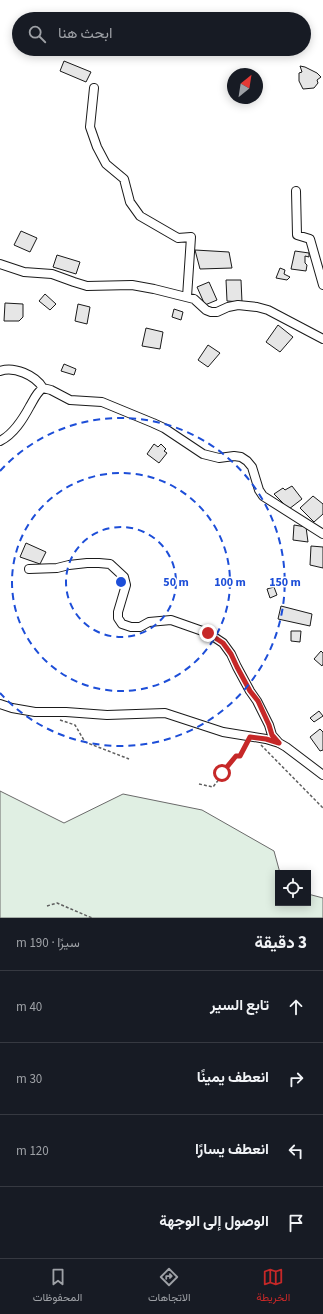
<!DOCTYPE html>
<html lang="ar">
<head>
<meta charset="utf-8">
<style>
	body { margin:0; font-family:"Source Sans 3",Vazirmatn,sans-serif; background:#20242c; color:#f1f3f6; direction:rtl }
	.controls { position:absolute; right:12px; bottom:12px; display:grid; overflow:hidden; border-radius:0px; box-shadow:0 2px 10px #0003 }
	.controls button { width:36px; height:36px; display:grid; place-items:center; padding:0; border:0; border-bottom:1px solid #363941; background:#171b24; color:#f1f3f6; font:20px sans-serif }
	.compass { position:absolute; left:227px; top:68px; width:36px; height:36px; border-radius:50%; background:#171b24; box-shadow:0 2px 10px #0003; rotate:30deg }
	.stop { position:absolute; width:12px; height:12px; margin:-9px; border:3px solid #c62828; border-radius:50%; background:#fff }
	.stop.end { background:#c62828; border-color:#fff; box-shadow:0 1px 4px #0008 }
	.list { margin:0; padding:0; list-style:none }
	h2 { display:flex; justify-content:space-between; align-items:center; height:52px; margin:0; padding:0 16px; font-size:17px }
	h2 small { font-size:13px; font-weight:400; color:#9ea1a6 }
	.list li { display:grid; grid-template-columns:26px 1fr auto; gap:12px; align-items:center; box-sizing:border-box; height:72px; padding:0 16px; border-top:1px solid #363941 }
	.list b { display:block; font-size:15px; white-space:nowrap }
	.list em { font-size:13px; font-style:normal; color:#9ea1a6 }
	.icon { flex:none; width:22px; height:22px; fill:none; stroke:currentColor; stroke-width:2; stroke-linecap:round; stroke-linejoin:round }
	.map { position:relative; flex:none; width:323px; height:918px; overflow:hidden; direction:ltr }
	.search { position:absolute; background:#171b24; box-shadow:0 2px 10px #0003; left:12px; right:12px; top:12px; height:44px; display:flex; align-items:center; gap:10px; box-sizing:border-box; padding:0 14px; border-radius:22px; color:#9ea1a6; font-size:15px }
	.sheet { height:340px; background:#171b24 }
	nav { display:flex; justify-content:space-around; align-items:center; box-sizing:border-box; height:56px; border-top:1px solid #363941; background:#171b24; font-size:11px; color:#9ea1a6 }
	nav a { display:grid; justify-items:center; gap:2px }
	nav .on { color:#c62828 }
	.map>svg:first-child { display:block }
	.green { fill:#e0efe3; stroke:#6a6a6a }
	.building { fill:#e6e6e6; stroke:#1a1a1a }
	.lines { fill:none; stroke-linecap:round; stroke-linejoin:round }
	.minor-casing { stroke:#1a1a1a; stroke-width:10 }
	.path { stroke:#5f5f5f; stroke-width:1.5; stroke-dasharray:3 2; stroke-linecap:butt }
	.minor { stroke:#fff; stroke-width:8 }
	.route { stroke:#c62828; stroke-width:5 }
	.ring { fill:none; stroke:#1d4ed8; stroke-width:2; stroke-dasharray:7 5 }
	.centre { fill:#1d4ed8; stroke:#fff; stroke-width:2 }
	.ring-label { font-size:12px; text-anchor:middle; font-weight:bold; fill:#1d4ed8; stroke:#fff; stroke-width:3; stroke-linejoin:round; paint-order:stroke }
</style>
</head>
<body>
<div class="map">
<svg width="323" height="918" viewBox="0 0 323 918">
	<rect width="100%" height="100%" fill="#fff"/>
	<path class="green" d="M 0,791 L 64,823 L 123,794 L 202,810 L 274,851 L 280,873 L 278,873 L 278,903 L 308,903 L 308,894 L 323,898 L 323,918 L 0,918 Z"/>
	<path class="building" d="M 64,61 L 91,72 L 86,82 L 60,71 Z
		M 300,66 L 305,67 L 317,73 L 321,77 L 317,80 L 318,83 L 314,88 L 303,89 L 299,81 L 299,73 L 302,72 Z
		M 21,231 L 37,238 L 30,252 L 14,245 Z
		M 195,250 L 229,252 L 232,268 L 200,269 Z
		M 295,251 L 309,253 L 309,257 L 305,256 L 305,263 L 307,265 L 306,271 L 291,269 Z
		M 57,255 L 80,262 L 76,274 L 53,267 Z
		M 280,268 L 285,270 L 284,274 L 290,277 L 287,280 L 276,278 Z
		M 226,280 L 241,280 L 242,302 L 227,301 Z
		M 209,282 L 217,300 L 205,305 L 197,287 Z
		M 45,294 L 56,304 L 50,310 L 39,301 Z
		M 5,303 L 23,304 L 23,317 L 19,321 L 4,321 Z
		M 78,304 L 90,307 L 87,324 L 75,321 Z
		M 174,309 L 183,312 L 181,320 L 172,317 Z
		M 278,325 L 293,337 L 280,352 L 266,342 Z
		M 146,328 L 163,332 L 160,349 L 142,346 Z
		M 208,345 L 220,353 L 208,367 L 198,360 Z
		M 64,364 L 76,369 L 74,375 L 61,371 Z
		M 154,444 L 158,447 L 161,444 L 166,449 L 164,451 L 167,453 L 159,463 L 147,454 Z
		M 292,486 L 302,499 L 289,509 L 274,494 L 283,488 L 285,490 Z
		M 313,496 L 323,504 L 323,514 L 314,522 L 300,508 Z
		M 294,525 L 306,527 L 308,542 L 293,540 Z
		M 26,543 L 46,552 L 40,564 L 20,557 Z
		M 311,546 L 323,547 L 323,568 L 310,565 Z
		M 274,587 L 277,595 L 270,598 L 267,589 Z
		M 281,606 L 312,614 L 310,626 L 278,619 Z
		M 291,631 L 301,631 L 300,642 L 291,641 Z
		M 321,651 L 323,653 L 323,664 L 322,666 L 314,659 Z
		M 319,711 L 323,716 L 314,722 L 310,718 Z
		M 320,729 L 323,732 L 323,750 L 320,751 L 310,737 Z"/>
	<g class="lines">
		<g class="minor-casing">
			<path id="minor" d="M 94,88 L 90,127 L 97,147 L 106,164 L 124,179 L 130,202 L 140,216 L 178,238 L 191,237 L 187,297
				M 296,191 L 297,235 L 310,239 L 323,285
				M 0,264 L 24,272 L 52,274 L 74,282 L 87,286 L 132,285 L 154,289 L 194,299 L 206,310 L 211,312 L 217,312 L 228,307 L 238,305 L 257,307 L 268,310 L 323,339
				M 0,371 C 14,366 35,375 43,388
				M 0,441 C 14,434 23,419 30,406 C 34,399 37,392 43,388 L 51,390 L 70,400 L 102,402 L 153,423 L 164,428 L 203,454 L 219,458 L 234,456 L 241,457 L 247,461 L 252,467 L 259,490 L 263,496 L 323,534
				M 29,569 L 57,568 L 69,565 L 87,563 L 99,563 L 110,564 L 124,577 L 126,585 L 118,612 L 118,618 L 122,624 L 131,627 L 140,627 L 149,622 L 171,620 L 208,633 L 223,643 L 231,654 L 237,667 L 250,691 L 257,701 L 269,725 L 272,735 L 279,743
				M 0,704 L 12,708 L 35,712 L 66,712 L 107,715 L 165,713 L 223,732 L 266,739 L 279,743 L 286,747 L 323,775"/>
		</g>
		<path class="path" d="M 60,720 L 75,725 L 85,742 L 129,759
			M 261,745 L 323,808
			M 199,784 L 213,787 L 236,757 L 240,756 L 248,743
			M 47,906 L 57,903 L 92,918"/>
		<use href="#minor" class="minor"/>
	</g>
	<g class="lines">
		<path class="route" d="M 208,633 L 223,643 L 231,654 L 237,667 L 250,691 L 258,701 L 269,725 L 272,735 L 279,743 L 266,739 L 250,737 L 240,756 L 236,756 L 222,773"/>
	</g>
	<g class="ring">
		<circle cx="121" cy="582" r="55"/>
		<circle cx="121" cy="582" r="109"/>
		<path d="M0 471A164 164 0 1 1 0 693"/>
	</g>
	<circle cx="121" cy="582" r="6" class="centre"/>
	<g class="ring-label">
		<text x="176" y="586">50 m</text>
		<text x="230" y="586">100 m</text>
		<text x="285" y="586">150 m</text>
	</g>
</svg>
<div class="controls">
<button><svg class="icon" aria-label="locate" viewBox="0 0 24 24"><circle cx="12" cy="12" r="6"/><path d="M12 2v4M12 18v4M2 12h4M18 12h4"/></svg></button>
</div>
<svg class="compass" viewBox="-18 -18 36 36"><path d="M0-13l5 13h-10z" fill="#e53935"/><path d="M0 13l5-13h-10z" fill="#9ea1a6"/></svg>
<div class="stop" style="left:222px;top:773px"></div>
<div class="stop end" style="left:208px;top:633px"></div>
<div class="search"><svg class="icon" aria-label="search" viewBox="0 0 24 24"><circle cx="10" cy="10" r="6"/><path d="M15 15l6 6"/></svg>ابحث هنا</div>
</div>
<section class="sheet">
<h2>3 دقيقة<small>سيرًا · 190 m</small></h2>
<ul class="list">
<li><svg class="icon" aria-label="ahead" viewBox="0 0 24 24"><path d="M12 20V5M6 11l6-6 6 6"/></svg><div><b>تابع السير</b></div><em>40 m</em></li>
<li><svg class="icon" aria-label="right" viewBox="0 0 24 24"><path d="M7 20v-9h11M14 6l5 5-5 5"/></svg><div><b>انعطف يمينًا</b></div><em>30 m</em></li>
<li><svg class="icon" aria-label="left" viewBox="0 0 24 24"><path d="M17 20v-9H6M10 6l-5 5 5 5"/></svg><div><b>انعطف يسارًا</b></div><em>120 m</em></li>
<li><svg class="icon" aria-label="arrive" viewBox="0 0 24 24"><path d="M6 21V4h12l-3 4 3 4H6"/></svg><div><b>الوصول إلى الوجهة</b></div></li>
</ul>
</section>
<nav>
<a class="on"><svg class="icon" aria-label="map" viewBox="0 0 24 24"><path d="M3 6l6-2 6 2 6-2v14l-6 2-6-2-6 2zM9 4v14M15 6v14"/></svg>الخريطة</a>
<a><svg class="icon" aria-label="directions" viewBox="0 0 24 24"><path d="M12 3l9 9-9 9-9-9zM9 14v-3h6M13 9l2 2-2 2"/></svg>الاتجاهات</a>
<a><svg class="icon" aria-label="saved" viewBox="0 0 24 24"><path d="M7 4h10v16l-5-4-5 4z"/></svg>المحفوظات</a>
</nav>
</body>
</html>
